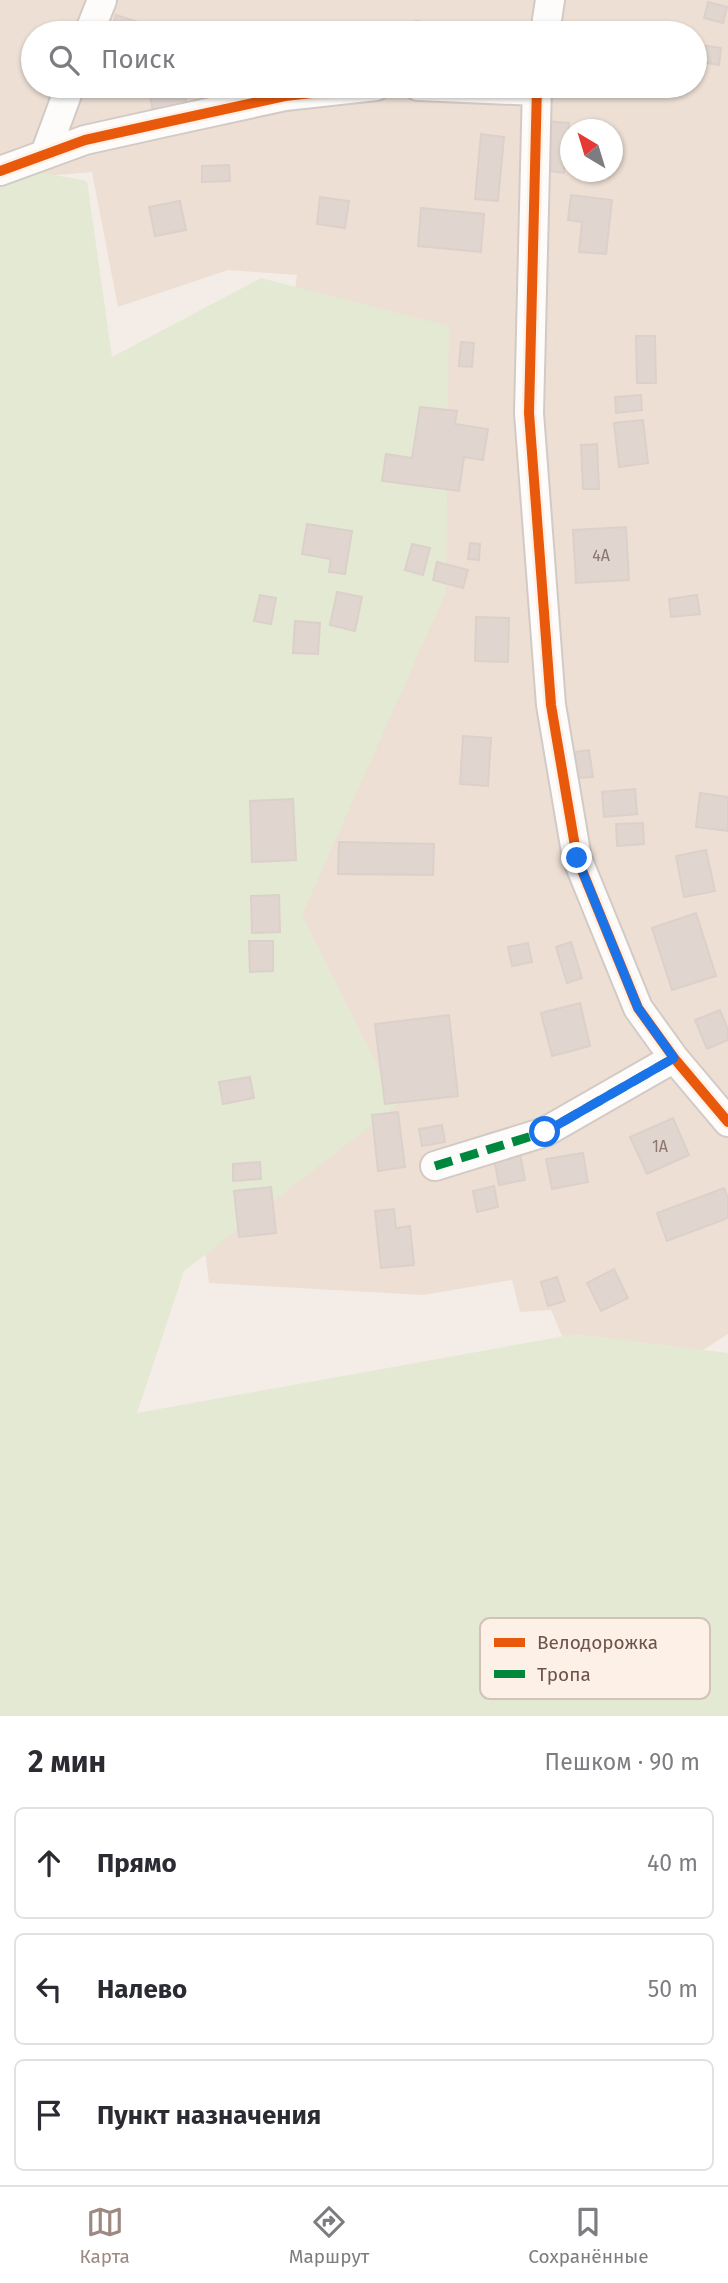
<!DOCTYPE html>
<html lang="ru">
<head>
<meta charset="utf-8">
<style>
	body { margin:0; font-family:"Fira Sans",sans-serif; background:#f7f7f7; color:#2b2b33 }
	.compass { position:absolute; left:560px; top:119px; width:63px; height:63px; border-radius:50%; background:#fff; box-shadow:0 2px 5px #0004; rotate:322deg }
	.stop { position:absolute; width:21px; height:21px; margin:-16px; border:5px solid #1a73e8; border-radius:50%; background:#fff }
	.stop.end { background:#1a73e8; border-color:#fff; box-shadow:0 2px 7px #0008 }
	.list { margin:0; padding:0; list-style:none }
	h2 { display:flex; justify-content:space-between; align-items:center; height:91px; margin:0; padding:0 28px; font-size:30px }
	h2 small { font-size:23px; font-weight:400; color:#7c7c81 }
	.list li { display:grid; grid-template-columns:46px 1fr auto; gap:21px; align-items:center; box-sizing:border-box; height:112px; margin:0 14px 14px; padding:0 14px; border:2px solid #e1e1e2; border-radius:10px }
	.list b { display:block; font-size:26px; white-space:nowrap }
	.list em { font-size:23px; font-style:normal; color:#7c7c81 }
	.icon { flex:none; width:38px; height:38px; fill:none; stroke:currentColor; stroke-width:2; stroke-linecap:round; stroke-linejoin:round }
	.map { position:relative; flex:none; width:728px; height:1716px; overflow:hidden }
	.search { position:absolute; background:#fff; box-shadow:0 2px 5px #0004; left:21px; right:21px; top:21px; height:77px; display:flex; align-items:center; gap:18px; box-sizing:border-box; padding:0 24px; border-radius:38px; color:#7c7c81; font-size:26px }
	.sheet { height:469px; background:#fff }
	nav { display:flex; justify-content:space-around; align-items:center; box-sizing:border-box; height:98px; border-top:2px solid #e1e1e2; background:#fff; font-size:19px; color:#7c7c81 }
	nav a { display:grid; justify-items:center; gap:4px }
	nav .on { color:#9d8981 }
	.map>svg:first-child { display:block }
	.residential { fill:#eddfd4; fill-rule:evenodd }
	.green { fill:#e3e9d2 }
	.building { fill:#e0d5cf; stroke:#dcd0ca; stroke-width:2 }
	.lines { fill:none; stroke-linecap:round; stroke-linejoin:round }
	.street-casing { stroke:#d3cac5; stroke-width:32 }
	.street { stroke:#fdfcfb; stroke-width:28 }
	.quiet { stroke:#00873e; stroke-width:9; stroke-dasharray:18 9; stroke-linecap:butt }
	.cycleway-casing { stroke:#fdf1e7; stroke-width:15 }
	.cycleway { stroke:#e8590c; stroke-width:10 }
	.route { stroke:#1a73e8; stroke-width:9 }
	.labels { text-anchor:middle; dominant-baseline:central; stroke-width:5; stroke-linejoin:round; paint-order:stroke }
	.number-label { font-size:16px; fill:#8c766e }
	.key { fill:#fdf1e7; stroke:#d2c2b8; stroke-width:2 }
	.key-label { font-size:19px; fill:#6e534a }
</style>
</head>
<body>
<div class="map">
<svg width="728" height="1716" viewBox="0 0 728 1716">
	<rect width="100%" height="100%" fill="#f4ede7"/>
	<path class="residential" d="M 0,0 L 728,0 L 728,1334 L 597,1418 L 551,1310 L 520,1312 L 512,1280 L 423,1295 L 209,1283 L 192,1141 L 244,634 L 297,275 L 228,270 L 118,307 L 92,172 L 0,180 ZM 33,33 L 695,33 L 695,86 L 33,86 ZM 570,130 L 612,130 L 612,172 L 570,172 Z"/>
	<path class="green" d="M 0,165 L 87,181 L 112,357 L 261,278 L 449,326 L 446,592 L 302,915 L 397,1105 L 184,1271 L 137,1413 L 576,1334 L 728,1353 L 728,1716 L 0,1716 Z"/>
	<path class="building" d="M 708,2 L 727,7 L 723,23 L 704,18 Z
		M 116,15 L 151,26 L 148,33 L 110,33 Z
		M 416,21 L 491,33 L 414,33 Z
		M 695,44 L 721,48 L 719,65 L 695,61 Z
		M 167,86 L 183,86 L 187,106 L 153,112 L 149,89 Z
		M 226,86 L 258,86 L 258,87 L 229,96 Z
		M 562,86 L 597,86 L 595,96 L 561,89 Z
		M 546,121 L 569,123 L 564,173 L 541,170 Z
		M 481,134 L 504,137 L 498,201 L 475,199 Z
		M 229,165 L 230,181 L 202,182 L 202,166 Z
		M 571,195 L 612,200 L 606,254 L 579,252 L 582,222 L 568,220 Z
		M 320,197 L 349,201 L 345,228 L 317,224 Z
		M 180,201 L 186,230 L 155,236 L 149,207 Z
		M 421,208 L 484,214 L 481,252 L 418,246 Z
		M 636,336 L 655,336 L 656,383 L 637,383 Z
		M 461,342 L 474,343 L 472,367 L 459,366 Z
		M 641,395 L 642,410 L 616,413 L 615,397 Z
		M 420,407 L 457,411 L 455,424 L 488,429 L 483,460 L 464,457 L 459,491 L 382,481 L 386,454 L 412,458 Z
		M 643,420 L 648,463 L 619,467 L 614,423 Z
		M 597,444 L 599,489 L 583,489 L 581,445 Z
		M 307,524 L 352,531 L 345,574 L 329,572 L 331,559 L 302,554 Z
		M 626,527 L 629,580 L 576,583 L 573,530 Z
		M 470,543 L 480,544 L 479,560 L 468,559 Z
		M 412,544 L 430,548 L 423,575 L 405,570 Z
		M 437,562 L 468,570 L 463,588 L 433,580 Z
		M 337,592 L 362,597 L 355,631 L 330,625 Z
		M 260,595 L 276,598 L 271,624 L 254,621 Z
		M 697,595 L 700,614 L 671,617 L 669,599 Z
		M 476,617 L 509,618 L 508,662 L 475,661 Z
		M 295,621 L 320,623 L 318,654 L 293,653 Z
		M 463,736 L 491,738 L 488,786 L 460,784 Z
		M 589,750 L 593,777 L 577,778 L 574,752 Z
		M 635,789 L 637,814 L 604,817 L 602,792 Z
		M 700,793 L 728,797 L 728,831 L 696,827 Z
		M 293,799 L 296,860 L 252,862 L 250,801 Z
		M 643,823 L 644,844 L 617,846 L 616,824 Z
		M 339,842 L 434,844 L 433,875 L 338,874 Z
		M 706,850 L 715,891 L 684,897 L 676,856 Z
		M 279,895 L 280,932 L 252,933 L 251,896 Z
		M 696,913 L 716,976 L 672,990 L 652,928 Z
		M 249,941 L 273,941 L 273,971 L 250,972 Z
		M 571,942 L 582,978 L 567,983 L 556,947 Z
		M 528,943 L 532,962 L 512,966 L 508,947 Z
		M 580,1003 L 590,1046 L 552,1056 L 541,1013 Z
		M 720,1010 L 728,1030 L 728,1040 L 707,1049 L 695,1020 Z
		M 449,1015 L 458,1096 L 385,1104 L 375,1024 Z
		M 250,1077 L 254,1098 L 223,1104 L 219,1082 Z
		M 398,1112 L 405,1167 L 378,1171 L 372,1115 Z
		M 673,1118 L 689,1155 L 647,1174 L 630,1137 Z
		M 442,1125 L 445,1142 L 422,1146 L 419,1129 Z
		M 583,1153 L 588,1182 L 552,1189 L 546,1159 Z
		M 520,1154 L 525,1180 L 499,1185 L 494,1159 Z
		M 260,1162 L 261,1179 L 233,1181 L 233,1164 Z
		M 494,1186 L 498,1207 L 477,1212 L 473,1191 Z
		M 271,1187 L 276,1233 L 239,1237 L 234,1191 Z
		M 724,1188 L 728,1198 L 728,1218 L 667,1241 L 657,1213 Z
		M 394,1209 L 396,1228 L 410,1226 L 414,1265 L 381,1268 L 375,1211 Z
		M 614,1269 L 628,1298 L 601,1311 L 587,1283 Z
		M 557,1277 L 565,1301 L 548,1306 L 541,1282 Z"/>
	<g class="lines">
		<g class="street-casing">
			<path id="street" d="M 89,33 L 102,0
				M 545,33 L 550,0
				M 418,86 L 537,91
				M 537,86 L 529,413 L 551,705 L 577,858 L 638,1008 L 674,1058 L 728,1122
				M 45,154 L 70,86
				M 0,171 L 85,140 L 166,122 L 285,96 L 376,86
				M 435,1166 L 545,1132 L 674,1058"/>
		</g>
		<use href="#street" class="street"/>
		<path class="quiet" d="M 435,1166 L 545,1132 L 674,1058"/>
		<g class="cycleway-casing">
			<path id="cycleway" d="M 537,86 L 529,413 L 551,705 L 577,858 L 638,1008 L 674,1058 L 728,1122
				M 0,171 L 85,140 L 166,122 L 285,96 L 376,86"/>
		</g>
		<use href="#cycleway" class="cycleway"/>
	</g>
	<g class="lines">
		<path class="route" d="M 545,1132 L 674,1058 L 638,1008 L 577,858"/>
	</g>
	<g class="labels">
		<g class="number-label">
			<text x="601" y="555">4А</text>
			<text x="660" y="1146">1А</text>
		</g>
	</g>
	<rect x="480" y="1618" width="230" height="81" rx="10" class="key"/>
	<rect x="494" y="1638" width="31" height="9" fill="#e8590c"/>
	<rect x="494" y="1670" width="31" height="8" fill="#00873e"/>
	<g class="key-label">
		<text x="537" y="1649">Велодорожка</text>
		<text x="537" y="1681">Тропа</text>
	</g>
</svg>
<svg class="compass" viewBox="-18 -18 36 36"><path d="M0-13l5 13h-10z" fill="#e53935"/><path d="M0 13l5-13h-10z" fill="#7c7c81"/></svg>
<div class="stop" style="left:545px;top:1132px"></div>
<div class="stop end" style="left:577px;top:858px"></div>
<div class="search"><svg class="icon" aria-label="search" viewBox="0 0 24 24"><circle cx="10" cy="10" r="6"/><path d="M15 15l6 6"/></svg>Поиск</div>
</div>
<section class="sheet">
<h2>2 мин<small>Пешком · 90 m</small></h2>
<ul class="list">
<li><svg class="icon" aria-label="ahead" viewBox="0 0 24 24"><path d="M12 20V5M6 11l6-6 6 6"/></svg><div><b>Прямо</b></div><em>40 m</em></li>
<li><svg class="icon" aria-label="left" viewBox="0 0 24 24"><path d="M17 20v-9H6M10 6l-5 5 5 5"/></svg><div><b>Налево</b></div><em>50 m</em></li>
<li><svg class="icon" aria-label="arrive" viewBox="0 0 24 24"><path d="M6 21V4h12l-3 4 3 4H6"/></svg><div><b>Пункт назначения</b></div></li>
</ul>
</section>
<nav>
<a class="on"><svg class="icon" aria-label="map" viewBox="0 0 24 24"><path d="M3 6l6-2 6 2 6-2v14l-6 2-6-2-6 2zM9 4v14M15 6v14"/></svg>Карта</a>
<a><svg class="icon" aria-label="directions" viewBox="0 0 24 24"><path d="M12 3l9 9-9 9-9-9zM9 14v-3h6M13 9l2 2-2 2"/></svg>Маршрут</a>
<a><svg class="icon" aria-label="saved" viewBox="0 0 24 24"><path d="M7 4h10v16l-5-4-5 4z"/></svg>Сохранённые</a>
</nav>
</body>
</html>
